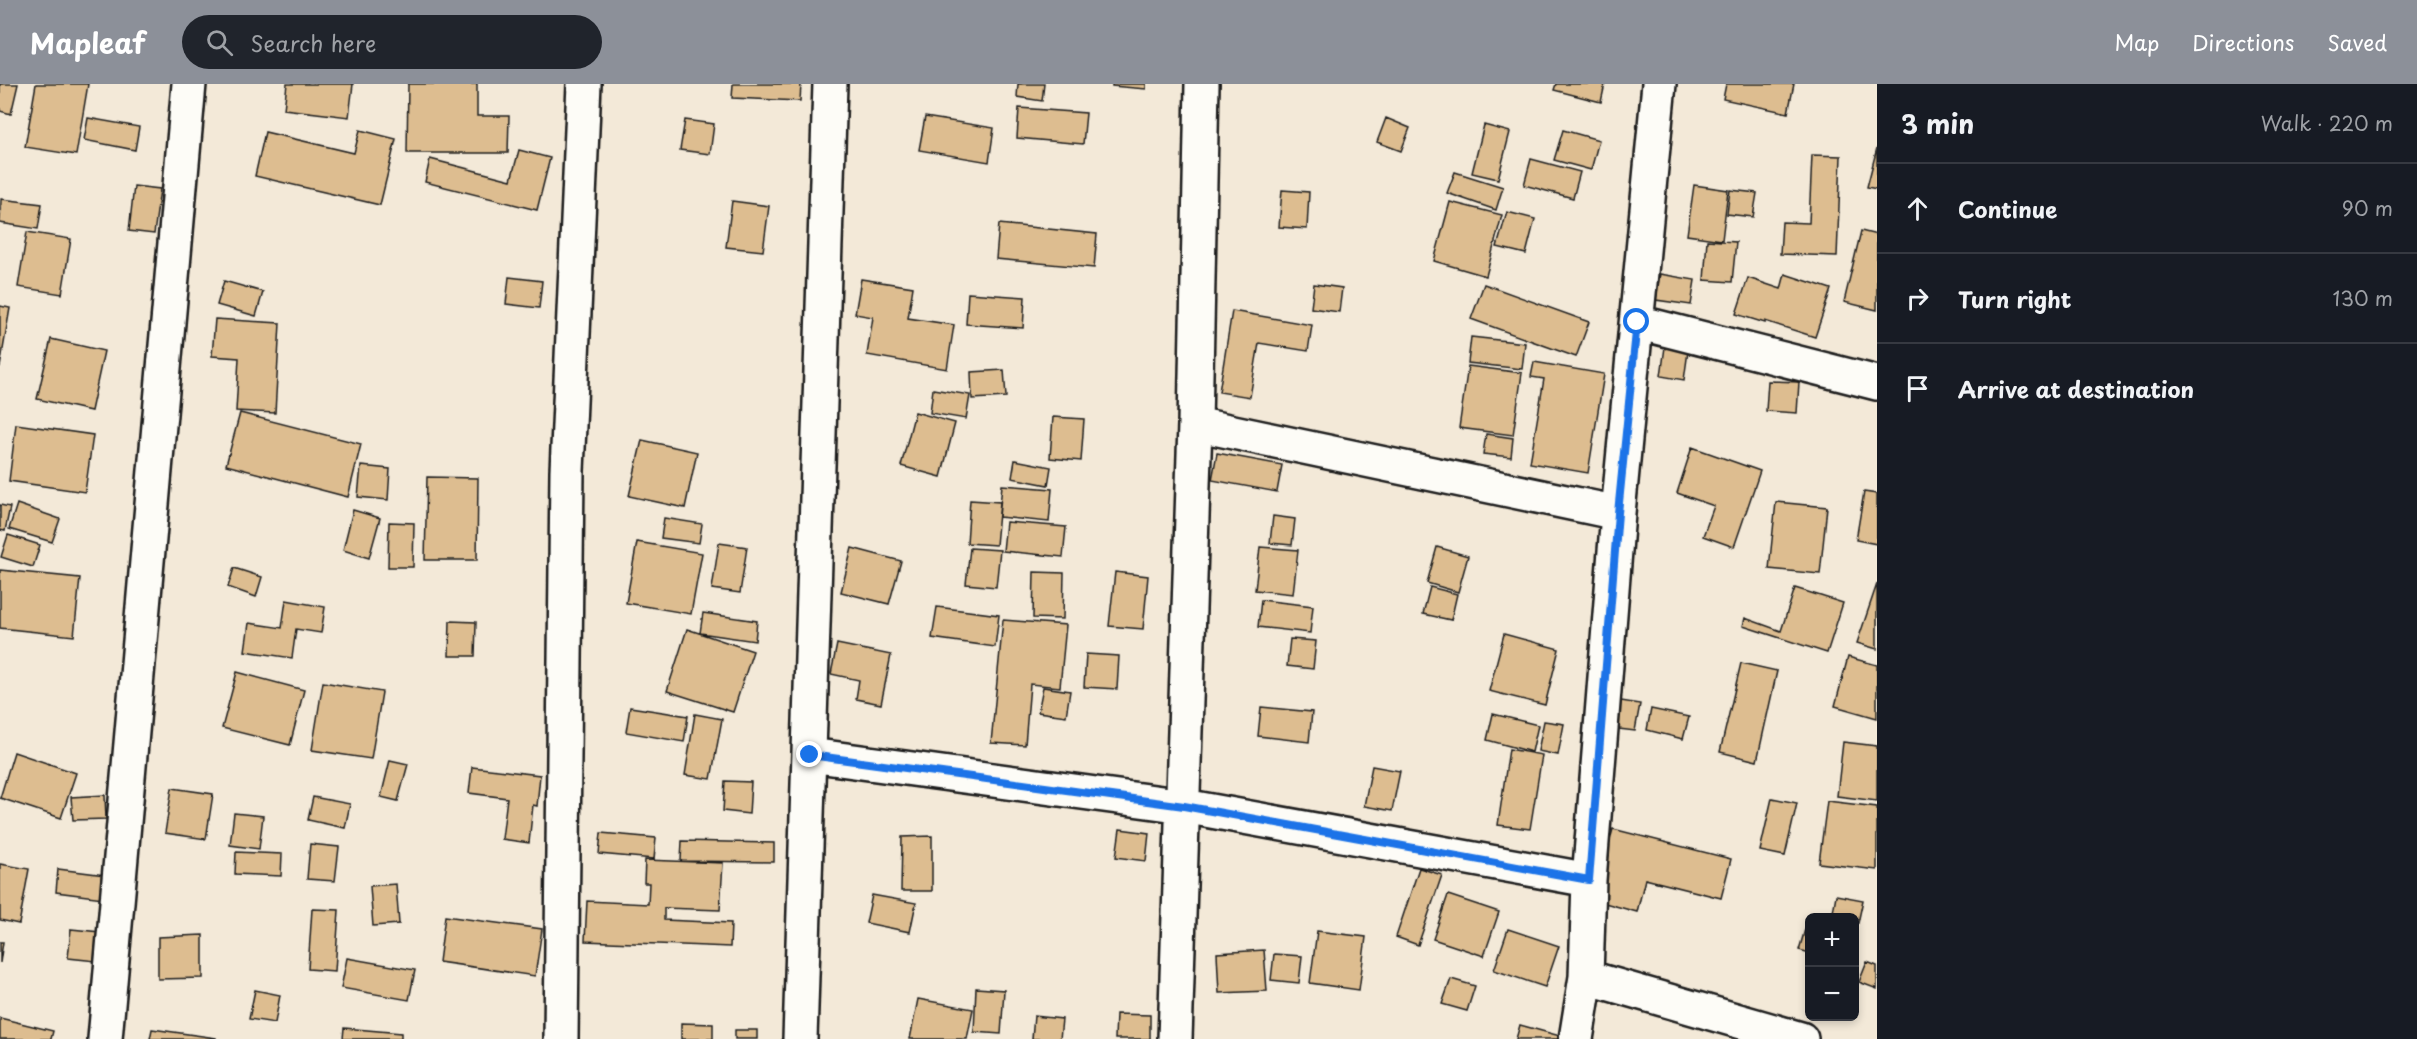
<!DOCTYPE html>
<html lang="en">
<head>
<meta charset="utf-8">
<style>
	body { margin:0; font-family:"Playpen Sans",sans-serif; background:#20242c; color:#f1f3f6 }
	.controls { position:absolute; right:18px; bottom:18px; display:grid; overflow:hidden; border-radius:9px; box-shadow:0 3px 9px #0003 }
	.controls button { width:54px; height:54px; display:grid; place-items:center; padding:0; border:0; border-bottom:2px solid #363941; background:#171b24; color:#f1f3f6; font:30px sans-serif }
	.stop { position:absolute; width:18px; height:18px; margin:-14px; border:4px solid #1a73e8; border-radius:50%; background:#fff }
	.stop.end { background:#1a73e8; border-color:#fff; box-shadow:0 2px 6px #0008 }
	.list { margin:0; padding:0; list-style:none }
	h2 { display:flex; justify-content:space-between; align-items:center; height:78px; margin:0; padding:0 24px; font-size:26px }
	h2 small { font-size:20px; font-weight:400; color:#9ea1a6 }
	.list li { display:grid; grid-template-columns:39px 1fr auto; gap:18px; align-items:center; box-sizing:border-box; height:90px; padding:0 24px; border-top:2px solid #363941 }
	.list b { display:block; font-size:22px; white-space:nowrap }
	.list em { font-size:20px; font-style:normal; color:#9ea1a6 }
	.icon { flex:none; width:33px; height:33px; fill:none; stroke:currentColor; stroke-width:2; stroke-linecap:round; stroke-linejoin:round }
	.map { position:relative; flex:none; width:1877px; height:955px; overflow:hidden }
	header { display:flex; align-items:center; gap:36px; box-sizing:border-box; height:84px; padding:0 30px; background:#8c9099; color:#fff }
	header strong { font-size:28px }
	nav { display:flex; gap:33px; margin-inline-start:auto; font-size:21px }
	.search { width:420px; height:54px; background:#20242c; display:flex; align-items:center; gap:15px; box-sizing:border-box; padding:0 21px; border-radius:33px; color:#9ea1a6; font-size:22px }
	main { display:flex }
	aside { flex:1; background:#171b24 }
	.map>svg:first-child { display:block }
	.building { fill:#ddbd90; stroke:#1c1c1c; stroke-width:1.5 }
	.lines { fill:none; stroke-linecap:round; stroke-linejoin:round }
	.minor-casing { stroke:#1c1c1c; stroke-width:38 }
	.minor { stroke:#fdfcf7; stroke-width:33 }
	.route { stroke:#1a73e8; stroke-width:8 }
</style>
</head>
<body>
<header>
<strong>Mapleaf</strong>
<div class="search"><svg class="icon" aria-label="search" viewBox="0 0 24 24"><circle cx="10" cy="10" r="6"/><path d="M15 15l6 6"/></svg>Search here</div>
<nav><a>Map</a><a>Directions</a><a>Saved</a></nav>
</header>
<main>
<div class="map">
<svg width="1877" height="955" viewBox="0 0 1877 955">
	<rect width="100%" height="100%" fill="#f3e9d8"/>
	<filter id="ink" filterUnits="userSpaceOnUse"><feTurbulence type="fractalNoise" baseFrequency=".0167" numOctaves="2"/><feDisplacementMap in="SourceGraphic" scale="12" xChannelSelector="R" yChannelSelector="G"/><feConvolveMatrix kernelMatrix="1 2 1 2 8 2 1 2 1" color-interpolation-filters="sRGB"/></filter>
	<g filter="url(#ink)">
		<path class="building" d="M 0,0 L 18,0 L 11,30 L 0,27 Z
			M 36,0 L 88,0 L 76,71 L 25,63 Z
			M 287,0 L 353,0 L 349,33 L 284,25 Z
			M 408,0 L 477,0 L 477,32 L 509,32 L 508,69 L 407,69 Z
			M 733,0 L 801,0 L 800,17 L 732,14 Z
			M 1018,0 L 1044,0 L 1042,17 L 1017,13 Z
			M 1112,0 L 1146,0 L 1146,5 L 1112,2 Z
			M 1556,0 L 1605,0 L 1601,18 L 1554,6 Z
			M 1726,0 L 1794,0 L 1788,29 L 1723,15 Z
			M 1019,24 L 1086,29 L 1083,60 L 1017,54 Z
			M 925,33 L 994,44 L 989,78 L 919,66 Z
			M 88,34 L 139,43 L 135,66 L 84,56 Z
			M 1386,34 L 1410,44 L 1401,67 L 1377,58 Z
			M 685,36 L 714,40 L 710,70 L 680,66 Z
			M 1484,41 L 1510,48 L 1498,95 L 1472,89 Z
			M 360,46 L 396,55 L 380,121 L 255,92 L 265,48 L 354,69 Z
			M 1563,46 L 1599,56 L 1591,86 L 1554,76 Z
			M 1877,64 L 1877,105 L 1867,103 Z
			M 519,66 L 550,74 L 537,126 L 425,98 L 430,75 L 511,96 Z
			M 1812,71 L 1841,72 L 1837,172 L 1780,170 L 1782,138 L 1809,139 Z
			M 1531,75 L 1580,88 L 1573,114 L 1524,101 Z
			M 1455,88 L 1503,103 L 1496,126 L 1447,109 Z
			M 1694,101 L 1728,106 L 1722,156 L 1687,151 Z
			M 134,102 L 160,105 L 154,150 L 129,147 Z
			M 1282,106 L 1309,108 L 1307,145 L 1279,143 Z
			M 1730,106 L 1757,109 L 1753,133 L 1727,130 Z
			M 1,115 L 42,120 L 38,145 L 0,139 Z
			M 732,117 L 769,122 L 763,167 L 726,163 Z
			M 1450,118 L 1502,131 L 1486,192 L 1434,177 Z
			M 1507,128 L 1535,135 L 1526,170 L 1497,163 Z
			M 999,140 L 1097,150 L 1094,184 L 996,175 Z
			M 1861,147 L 1877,151 L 1877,226 L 1844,218 Z
			M 27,148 L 71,155 L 62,210 L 18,203 Z
			M 1707,156 L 1736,158 L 1732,198 L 1704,196 Z
			M 1660,190 L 1695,196 L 1691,221 L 1656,216 Z
			M 1785,190 L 1831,205 L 1815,253 L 1765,237 L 1765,239 L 1736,230 L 1748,194 L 1781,205 Z
			M 509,193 L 542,197 L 539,224 L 506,220 Z
			M 861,195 L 913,203 L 908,234 L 954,241 L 947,285 L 867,271 L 873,233 L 855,230 Z
			M 224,197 L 263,208 L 256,232 L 217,221 Z
			M 1314,200 L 1342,204 L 1339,228 L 1311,224 Z
			M 1484,200 L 1589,238 L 1576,273 L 1471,235 Z
			M 968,209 L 1025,213 L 1023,244 L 966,240 Z
			M 0,222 L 10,224 L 0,283 Z
			M 1232,227 L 1312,241 L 1308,267 L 1259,259 L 1250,313 L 1219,308 Z
			M 215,235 L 280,239 L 275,329 L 236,327 L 239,274 L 212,272 Z
			M 1471,253 L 1525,259 L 1522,285 L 1468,279 Z
			M 51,255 L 104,267 L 91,327 L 37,315 Z
			M 1665,263 L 1688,267 L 1684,296 L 1661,292 Z
			M 1534,278 L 1604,290 L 1588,389 L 1530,379 L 1544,295 L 1531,293 Z
			M 1468,282 L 1522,289 L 1513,351 L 1459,344 Z
			M 1004,286 L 1006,313 L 972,315 L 971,288 Z
			M 1768,297 L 1799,298 L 1797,329 L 1766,327 Z
			M 933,305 L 970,311 L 966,335 L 930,329 Z
			M 915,328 L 955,339 L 941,393 L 901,382 Z
			M 240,329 L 361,360 L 348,413 L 226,381 Z
			M 1053,333 L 1084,335 L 1081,377 L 1050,374 Z
			M 16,340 L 93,351 L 85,408 L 9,397 Z
			M 1486,350 L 1513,354 L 1511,373 L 1483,370 Z
			M 642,356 L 697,368 L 685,424 L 629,412 Z
			M 1692,363 L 1760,387 L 1734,463 L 1703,452 L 1714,422 L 1677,409 Z
			M 1217,369 L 1282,381 L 1277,408 L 1212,396 Z
			M 1015,376 L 1051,383 L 1048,401 L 1012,394 Z
			M 361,382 L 390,385 L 388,416 L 358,413 Z
			M 427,393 L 478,394 L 477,476 L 425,476 Z
			M 1002,401 L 1052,405 L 1049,438 L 999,433 Z
			M 1864,408 L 1877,410 L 1877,460 L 1856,456 Z
			M 970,416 L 1000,418 L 996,461 L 967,459 Z
			M 1776,418 L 1827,423 L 1820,490 L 1769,485 Z
			M 17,420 L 60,435 L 52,458 L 9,445 Z
			M 0,421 L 10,423 L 5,447 L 0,446 Z
			M 353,426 L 380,434 L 369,474 L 343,466 Z
			M 1273,432 L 1295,435 L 1292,461 L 1270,459 Z
			M 664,434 L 702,440 L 699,459 L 661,454 Z
			M 389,438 L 414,439 L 413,483 L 388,483 Z
			M 1006,438 L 1066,443 L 1063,473 L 1003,467 Z
			M 8,451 L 40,461 L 33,483 L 1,473 Z
			M 637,458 L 702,469 L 691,530 L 626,519 Z
			M 719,459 L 747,463 L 740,509 L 712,505 Z
			M 1260,463 L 1298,466 L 1293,510 L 1255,506 Z
			M 1437,463 L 1468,472 L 1458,508 L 1427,499 Z
			M 852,464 L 901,477 L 889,520 L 841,508 Z
			M 970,464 L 1000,466 L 996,503 L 966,500 Z
			M 234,484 L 262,493 L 256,513 L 228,503 Z
			M 0,486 L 80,494 L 74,552 L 0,544 Z
			M 1034,488 L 1064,489 L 1063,535 L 1033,534 Z
			M 1115,488 L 1148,492 L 1143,545 L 1109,542 Z
			M 1877,500 L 1877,565 L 1857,559 Z
			M 1430,503 L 1457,510 L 1451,536 L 1423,530 Z
			M 1795,504 L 1843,519 L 1827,569 L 1743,542 L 1745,534 L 1781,547 Z
			M 286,516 L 325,523 L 321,549 L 296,545 L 292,574 L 245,567 L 249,539 L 282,544 Z
			M 1261,516 L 1313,522 L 1310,549 L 1258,543 Z
			M 937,523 L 999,531 L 995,563 L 932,554 Z
			M 703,529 L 757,537 L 755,557 L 700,549 Z
			M 1003,536 L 1066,541 L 1060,603 L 1030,600 L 1025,661 L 991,659 Z
			M 450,537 L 476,538 L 475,572 L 449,572 Z
			M 687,545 L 753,567 L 733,628 L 667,607 Z
			M 1504,550 L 1559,565 L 1545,621 L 1489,607 Z
			M 1290,555 L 1316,557 L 1313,585 L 1287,582 Z
			M 837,560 L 891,571 L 881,620 L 856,615 L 859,596 L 831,590 Z
			M 1086,570 L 1119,572 L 1117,605 L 1084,603 Z
			M 1848,573 L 1877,581 L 1877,634 L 1835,622 Z
			M 1741,579 L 1777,587 L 1757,677 L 1720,668 Z
			M 237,588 L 304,606 L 290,661 L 222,644 Z
			M 323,598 L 382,608 L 371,675 L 312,666 Z
			M 1043,603 L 1070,607 L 1066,632 L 1038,628 Z
			M 1615,616 L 1640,620 L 1635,647 L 1611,644 Z
			M 630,623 L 688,632 L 684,658 L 626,648 Z
			M 1261,623 L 1312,628 L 1309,658 L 1258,652 Z
			M 1651,625 L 1689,633 L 1683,655 L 1647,646 Z
			M 695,630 L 722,635 L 711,695 L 685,691 Z
			M 1493,630 L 1538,641 L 1532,668 L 1487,656 Z
			M 1544,637 L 1564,640 L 1558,671 L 1538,667 Z
			M 1843,658 L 1877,662 L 1877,717 L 1837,712 Z
			M 1509,665 L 1542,671 L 1530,745 L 1498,741 Z
			M 14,668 L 76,689 L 61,734 L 0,714 Z
			M 390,676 L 408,680 L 398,717 L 381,713 Z
			M 1372,682 L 1400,687 L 1392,727 L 1364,722 Z
			M 472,683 L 540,691 L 537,722 L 533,721 L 529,759 L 502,755 L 507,714 L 469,709 Z
			M 725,697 L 751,698 L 749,730 L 723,727 Z
			M 172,704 L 213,710 L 206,755 L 165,749 Z
			M 105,711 L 106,735 L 73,736 L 71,713 Z
			M 313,713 L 350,720 L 345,744 L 308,736 Z
			M 1772,714 L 1797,719 L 1785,772 L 1760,767 Z
			M 1827,717 L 1877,723 L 1877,786 L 1819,779 Z
			M 234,729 L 263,732 L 259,765 L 230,761 Z
			M 1120,745 L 1149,749 L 1146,777 L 1116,773 Z
			M 1613,745 L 1731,775 L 1721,814 L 1645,795 L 1637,828 L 1594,816 Z
			M 601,749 L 656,754 L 654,775 L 599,770 Z
			M 932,752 L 932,807 L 901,807 L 902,753 Z
			M 682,757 L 774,759 L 774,778 L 681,777 Z
			M 310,760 L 339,763 L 335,797 L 307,795 Z
			M 236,768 L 282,770 L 281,792 L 235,790 Z
			M 645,776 L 723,779 L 720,826 L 664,824 L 664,836 L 731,839 L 730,863 L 585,857 L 587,817 L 648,820 L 649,799 L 644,799 Z
			M 0,780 L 29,785 L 19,840 L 0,836 Z
			M 1419,784 L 1442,791 L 1418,861 L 1396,853 Z
			M 58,785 L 105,791 L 103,814 L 56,808 Z
			M 396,800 L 399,840 L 373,842 L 370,802 Z
			M 872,811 L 916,819 L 910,848 L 866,839 Z
			M 1448,811 L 1499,828 L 1484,872 L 1433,855 Z
			M 1836,811 L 1863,816 L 1858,839 L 1854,838 L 1854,834 L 1832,834 Z
			M 312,825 L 339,826 L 335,887 L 308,885 Z
			M 445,832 L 542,845 L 535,892 L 439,878 Z
			M 1806,842 L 1810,843 L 1810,869 L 1799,866 Z
			M 71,845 L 100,848 L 96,877 L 68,874 Z
			M 1508,845 L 1559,862 L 1545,903 L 1494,886 Z
			M 1317,847 L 1366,853 L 1359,906 L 1310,899 Z
			M 203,851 L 203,894 L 158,895 L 158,853 Z
			M 0,858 L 3,858 L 0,879 Z
			M 1264,866 L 1267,907 L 1219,909 L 1217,869 Z
			M 1274,870 L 1302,872 L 1299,899 L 1271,896 Z
			M 347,874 L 415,886 L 409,916 L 341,904 Z
			M 1867,878 L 1877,882 L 1877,905 L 1859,898 Z
			M 1451,895 L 1475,902 L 1467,927 L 1442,920 Z
			M 976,904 L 1004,906 L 1001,950 L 974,948 Z
			M 255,906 L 280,911 L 275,939 L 249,935 Z
			M 918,915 L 973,925 L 967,955 L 910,955 Z
			M 1116,930 L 1150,931 L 1150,955 L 1115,955 Z
			M 1034,932 L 1062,935 L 1060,955 L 1032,955 Z
			M 0,934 L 53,947 L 51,955 L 0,955 Z
			M 681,939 L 713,940 L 713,955 L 681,955 Z
			M 1520,941 L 1560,952 L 1559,955 L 1516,955 Z
			M 344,944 L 401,949 L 401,955 L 343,955 Z
			M 152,945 L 216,954 L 216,955 L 150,955 Z
			M 735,946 L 757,946 L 757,955 L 735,955 Z"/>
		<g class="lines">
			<g class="minor-casing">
				<path id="minor" d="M 1637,238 L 1877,299
					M 1195,340 L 1618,429
					M 810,671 L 1184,722 L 1589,796
					M 1586,893 L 1801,955
					M 105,955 L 189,0
					M 561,955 L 567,387 L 584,0
					M 800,955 L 830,0
					M 1175,955 L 1195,340 L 1202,0
					M 1576,955 L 1586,893 L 1589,796 L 1618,429 L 1659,0"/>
			</g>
			<use href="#minor" class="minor"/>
		</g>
	</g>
	<g class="lines" filter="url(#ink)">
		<path class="route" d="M 810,671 L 1184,722 L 1589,796 L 1618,429 L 1637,238"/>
	</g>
</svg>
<div class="controls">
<button>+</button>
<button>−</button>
</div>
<div class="stop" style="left:1637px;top:238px"></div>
<div class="stop end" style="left:810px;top:671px"></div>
</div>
<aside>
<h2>3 min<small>Walk · 220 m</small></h2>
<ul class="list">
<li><svg class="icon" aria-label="ahead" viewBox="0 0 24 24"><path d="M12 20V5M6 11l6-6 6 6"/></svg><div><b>Continue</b></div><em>90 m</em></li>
<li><svg class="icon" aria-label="right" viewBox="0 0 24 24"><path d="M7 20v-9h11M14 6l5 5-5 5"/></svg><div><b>Turn right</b></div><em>130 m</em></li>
<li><svg class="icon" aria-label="arrive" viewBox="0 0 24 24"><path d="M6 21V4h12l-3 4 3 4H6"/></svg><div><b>Arrive at destination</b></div></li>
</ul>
</aside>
</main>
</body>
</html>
